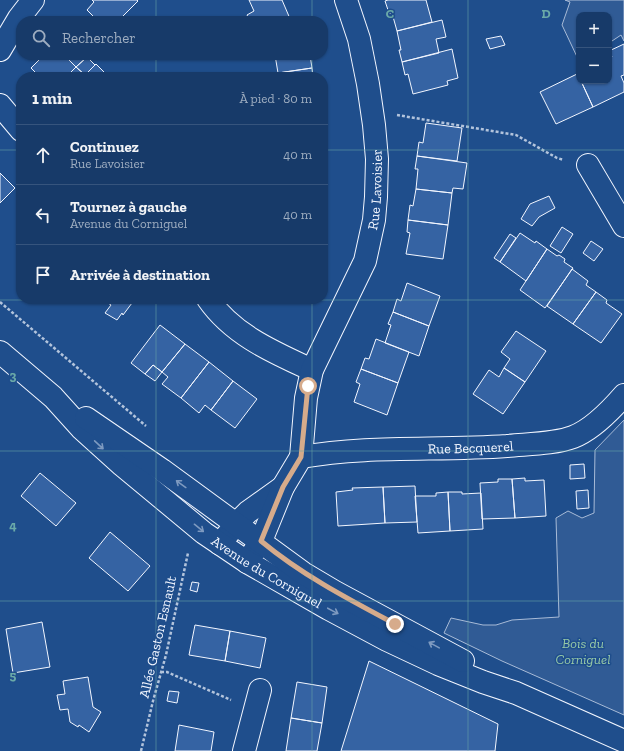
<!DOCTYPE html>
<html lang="fr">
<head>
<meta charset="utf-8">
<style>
	body { margin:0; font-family:"Zilla Slab",serif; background:#20416f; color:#f1f3f6 }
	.controls { position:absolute; right:12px; top:12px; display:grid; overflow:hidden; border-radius:8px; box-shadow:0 1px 3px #0004 }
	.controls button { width:36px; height:36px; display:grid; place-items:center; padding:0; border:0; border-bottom:1px solid #36547d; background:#173a69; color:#f1f3f6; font:20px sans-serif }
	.stop { position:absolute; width:12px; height:12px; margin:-9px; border:3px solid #d6ab8b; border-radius:50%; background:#fff }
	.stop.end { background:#d6ab8b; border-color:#fff; box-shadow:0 1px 4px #0008 }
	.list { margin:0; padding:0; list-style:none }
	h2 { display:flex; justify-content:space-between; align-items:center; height:52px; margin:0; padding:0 16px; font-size:17px }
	h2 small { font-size:13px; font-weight:400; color:#9eadc0 }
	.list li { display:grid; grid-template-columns:26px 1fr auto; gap:12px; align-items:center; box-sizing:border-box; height:60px; padding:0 16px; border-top:1px solid #36547d }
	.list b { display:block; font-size:15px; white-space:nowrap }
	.list p { margin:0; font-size:13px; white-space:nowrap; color:#9eadc0 }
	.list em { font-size:13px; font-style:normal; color:#9eadc0 }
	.icon { flex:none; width:22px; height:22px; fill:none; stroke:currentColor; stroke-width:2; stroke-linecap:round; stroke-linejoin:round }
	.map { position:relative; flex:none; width:624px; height:751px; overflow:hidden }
	.search { position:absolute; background:#173a69; box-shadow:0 1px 3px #0004; left:16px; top:16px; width:312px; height:44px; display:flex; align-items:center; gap:10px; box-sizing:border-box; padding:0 14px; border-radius:16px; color:#9eadc0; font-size:15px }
	.panel { position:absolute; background:#173a69; box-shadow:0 1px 3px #0004; left:16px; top:72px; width:312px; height:232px; border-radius:16px }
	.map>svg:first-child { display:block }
	.green { fill:#305b95; stroke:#a8bbd7 }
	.building { fill:#3563a3; stroke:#f2f6ff }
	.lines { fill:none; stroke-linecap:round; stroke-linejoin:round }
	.street-casing { stroke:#f2f6ff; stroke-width:24 }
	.secondary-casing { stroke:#f2f6ff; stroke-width:24 }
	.path { stroke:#b3c4dc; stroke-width:2.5; stroke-dasharray:3 2; stroke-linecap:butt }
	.street { stroke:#1f4e8c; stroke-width:22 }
	.secondary { stroke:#1f4e8c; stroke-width:22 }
	.oneway { stroke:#7e9ac0 }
	.route { stroke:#d6ab8b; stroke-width:5 }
	.grid { fill:none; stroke:#6aa9a8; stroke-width:1; stroke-opacity:0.55 }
	.labels { text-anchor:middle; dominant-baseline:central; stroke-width:3; stroke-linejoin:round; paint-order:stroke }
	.street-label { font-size:14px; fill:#f2f6ff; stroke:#1f4e8c }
	.park-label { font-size:14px; font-style:italic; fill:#97c8a6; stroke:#1f4e8c }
	.grid-label { font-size:13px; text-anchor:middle; font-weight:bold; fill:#6aa9a8; stroke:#1f4e8c; stroke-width:3; stroke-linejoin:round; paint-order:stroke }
</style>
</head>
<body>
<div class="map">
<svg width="624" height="751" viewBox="0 0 624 751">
	<rect width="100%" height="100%" fill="#1f4e8c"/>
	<path class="green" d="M 565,0 L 624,0 L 624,41 L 621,35 L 609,43 L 609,15 L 579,15 L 579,61 L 562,25 L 570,2 Z
		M 624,420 L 624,715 L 502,661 L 444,633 L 451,618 L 483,625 L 496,625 L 512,620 L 559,617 L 556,518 L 568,511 L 582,518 L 594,513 L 595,450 Z"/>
	<path class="building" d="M 92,0 L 137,0 L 138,1 L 118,21 L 98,21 L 87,10 L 94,2 Z
		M 249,0 L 282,0 L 291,21 L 250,21 L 247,15 L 254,11 Z
		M 388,0 L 426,0 L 432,22 L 397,31 L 392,13 L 389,13 L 385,1 Z
		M 442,20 L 446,37 L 436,39 L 439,53 L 402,62 L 399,50 L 401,50 L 397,31 Z
		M 501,36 L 505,45 L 490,49 L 486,39 Z
		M 624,44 L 624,75 L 621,76 L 624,83 L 624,92 L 593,107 L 581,81 L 609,81 L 609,58 L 612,57 L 609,51 Z
		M 452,49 L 458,78 L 447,81 L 448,85 L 413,94 L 408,74 L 405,75 L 402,62 Z
		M 44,55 L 72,55 L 68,59 L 76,67 L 66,77 L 40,77 L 31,68 Z
		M 72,55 L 84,55 L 87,57 L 76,67 L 68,59 Z
		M 275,55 L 310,55 L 312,68 L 278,73 Z
		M 87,57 L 95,65 L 85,75 L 76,67 Z
		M 96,64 L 109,77 L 66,77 L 76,67 L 85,75 Z
		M 312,68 L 313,77 L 278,77 L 278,73 Z
		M 577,74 L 579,81 L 581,81 L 593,107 L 556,124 L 540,92 Z
		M 426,123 L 462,128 L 457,161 L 417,156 L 419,142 L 423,143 Z
		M 323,130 L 325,130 L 326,143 L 323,144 L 326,164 L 323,165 Z
		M 417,156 L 467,163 L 463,189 L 453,188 L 452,193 L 416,189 L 418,169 L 415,169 Z
		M 0,173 L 15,188 L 0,203 Z
		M 416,189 L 452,193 L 448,225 L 408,220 L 410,205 L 413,206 Z
		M 549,196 L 555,208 L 539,217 L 532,226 L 521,219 L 530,204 Z
		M 408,220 L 448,225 L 443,259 L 406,254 L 410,233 L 407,232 Z
		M 562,227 L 573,234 L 561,253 L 550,246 Z
		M 520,233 L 535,243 L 536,241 L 547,249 L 526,281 L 500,262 Z
		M 510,234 L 516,238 L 500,262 L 494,258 Z
		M 591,241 L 603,249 L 594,261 L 583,253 Z
		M 547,249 L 557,256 L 559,255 L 565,259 L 564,262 L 573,268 L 545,308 L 520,290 Z
		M 572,269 L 588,281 L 586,285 L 596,292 L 573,324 L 547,306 Z
		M 407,283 L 440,296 L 429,326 L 393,312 L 397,299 L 401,301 Z
		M 596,292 L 607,300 L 606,303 L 622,314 L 601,343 L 573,324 Z
		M 102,299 L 135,299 L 123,315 L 122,313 L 117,320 L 105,313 L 111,305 Z
		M 393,312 L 429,326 L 419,356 L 385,343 L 391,325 L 388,324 Z
		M 160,325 L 185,344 L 162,372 L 153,365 L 145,374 L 131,363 Z
		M 516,331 L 546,351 L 525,382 L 504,368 L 510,359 L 501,352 Z
		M 376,339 L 409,352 L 398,383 L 361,369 L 365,358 L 369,359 Z
		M 185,344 L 209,362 L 181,398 L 162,384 L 168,377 L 162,372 Z
		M 209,362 L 233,381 L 211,410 L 205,405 L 199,413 L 181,398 Z
		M 153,365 L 162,372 L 155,381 L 145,374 Z
		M 504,368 L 525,382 L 503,414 L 473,394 L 489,370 L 499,377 Z
		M 361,369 L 398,383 L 387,415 L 354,402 L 360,384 L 356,382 Z
		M 233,381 L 257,399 L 235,428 L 211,410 Z
		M 584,464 L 585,478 L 570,479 L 570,465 Z
		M 40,473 L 76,503 L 56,526 L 21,496 Z
		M 525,478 L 525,481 L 544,480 L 546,516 L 515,518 L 512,479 Z
		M 498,479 L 512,479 L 515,518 L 482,519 L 480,483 L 498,482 Z
		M 415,486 L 417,522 L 385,523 L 383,487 Z
		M 383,487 L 385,523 L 338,526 L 336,492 L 353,490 L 352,488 Z
		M 588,490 L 589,508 L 577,509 L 576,491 Z
		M 448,492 L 462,492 L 462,494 L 481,493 L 483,529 L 450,531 Z
		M 448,492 L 450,531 L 418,533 L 415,496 L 436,496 L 436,493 Z
		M 110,532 L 150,566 L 128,591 L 89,558 Z
		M 192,582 L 199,583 L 197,592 L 190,590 Z
		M 42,622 L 50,667 L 13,673 L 6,629 Z
		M 195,625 L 230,631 L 225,661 L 189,655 Z
		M 230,631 L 266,638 L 260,668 L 225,661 Z
		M 369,661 L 498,724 L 495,751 L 341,751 Z
		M 88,677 L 93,707 L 101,712 L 89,732 L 79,725 L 78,727 L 70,722 L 68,709 L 60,710 L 57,695 L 65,694 L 63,681 Z
		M 297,682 L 327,687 L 322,723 L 291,718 Z
		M 169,691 L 179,692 L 177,703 L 167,701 Z
		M 291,718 L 322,723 L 317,751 L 286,751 Z
		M 179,725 L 214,732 L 211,751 L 175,751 Z"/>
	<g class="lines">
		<g class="street-casing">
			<g id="street">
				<path d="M 0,50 L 19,18 L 33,0"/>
				<path d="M 0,105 L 21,130"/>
				<path d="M 588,165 L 624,226"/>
				<path d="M 208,299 C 233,335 273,352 312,370"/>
				<path id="s1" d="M 301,457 C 369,445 438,451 507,446 C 526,444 555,444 573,437 C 591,430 611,410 624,395"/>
				<path d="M 220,544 L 236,524 L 248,512 L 283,487"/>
				<path id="s2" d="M 247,562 L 261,541 L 283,487 L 301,457 L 306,398 L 312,370 L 365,261 L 374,220 L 376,197 L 377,159 L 374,125 L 368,84 L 359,39 L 346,0"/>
				<path d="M 244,751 L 260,690"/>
			</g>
		</g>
		<g class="secondary-casing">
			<g id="secondary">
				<path id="s3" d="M 0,352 L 53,397 L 81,428 L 122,465 L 204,533 L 247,562 L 329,609 L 387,640 L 438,664 L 483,682 L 516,693 L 624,741"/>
				<path d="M 86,418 L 162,470 L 303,573 L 335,592 L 463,661"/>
			</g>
		</g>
		<path class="path" d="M 397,115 L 516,135 L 557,158 L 564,160
			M 0,302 L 146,426
			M 161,672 L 167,672 L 231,700
			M 141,751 L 153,701 L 166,655 L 188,553"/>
		<use href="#street" class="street"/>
		<use href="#secondary" class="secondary"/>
	</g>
	<defs><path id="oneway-shaft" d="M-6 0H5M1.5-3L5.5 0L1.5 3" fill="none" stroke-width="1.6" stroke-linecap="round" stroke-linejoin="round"/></defs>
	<g class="oneway">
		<use href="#oneway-shaft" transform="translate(99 445) rotate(43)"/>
		<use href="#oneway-shaft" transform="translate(181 484) rotate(-144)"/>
		<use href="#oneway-shaft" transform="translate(199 528) rotate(39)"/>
		<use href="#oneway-shaft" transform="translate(333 611) rotate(28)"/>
		<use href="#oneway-shaft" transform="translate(434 645) rotate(-151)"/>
	</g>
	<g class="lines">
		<path class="route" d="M 308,386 L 301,457 L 283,487 L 261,541 C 302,575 348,599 395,624"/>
	</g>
	<path class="grid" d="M 156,0 L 156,21M 312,0 L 312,21M 468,0 L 468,751M 156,55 L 156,77M 312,55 L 312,77M 0,150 L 21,150M 323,150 L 624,150M 156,299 L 156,751M 312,299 L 312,751M 0,300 L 624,300M 0,451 L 624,451M 0,601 L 624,601"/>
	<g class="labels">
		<g class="street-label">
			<text stroke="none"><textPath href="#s2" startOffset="400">Rue Lavoisier</textPath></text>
			<text stroke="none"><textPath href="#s1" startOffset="170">Rue Becquerel</textPath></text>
			<text stroke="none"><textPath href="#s3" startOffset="347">Avenue du Corniguel</textPath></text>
			<text transform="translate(158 637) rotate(-77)">Allée Gaston Esnault</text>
		</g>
		<g class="park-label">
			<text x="583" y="643">Bois du<tspan x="583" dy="16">Corniguel</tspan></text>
		</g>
	</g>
	<g class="grid-label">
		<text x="390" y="18">C</text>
		<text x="546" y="18">D</text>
		<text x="13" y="380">3</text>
		<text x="13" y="530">4</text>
		<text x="13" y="680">5</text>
	</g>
</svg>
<div class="controls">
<button>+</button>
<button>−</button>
</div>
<div class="stop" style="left:308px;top:386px"></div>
<div class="stop end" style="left:395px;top:624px"></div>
<div class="search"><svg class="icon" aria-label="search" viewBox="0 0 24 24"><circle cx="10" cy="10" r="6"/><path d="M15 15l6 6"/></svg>Rechercher</div>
<section class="panel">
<h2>1 min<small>À pied · 80 m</small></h2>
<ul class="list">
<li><svg class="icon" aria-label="ahead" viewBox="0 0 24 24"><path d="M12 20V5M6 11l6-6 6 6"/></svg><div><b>Continuez</b><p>Rue Lavoisier</p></div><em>40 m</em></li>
<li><svg class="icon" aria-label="left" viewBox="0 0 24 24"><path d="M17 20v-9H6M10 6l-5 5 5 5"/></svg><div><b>Tournez à gauche</b><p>Avenue du Corniguel</p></div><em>40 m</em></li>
<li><svg class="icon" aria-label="arrive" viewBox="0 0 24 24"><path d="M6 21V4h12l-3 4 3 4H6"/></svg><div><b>Arrivée à destination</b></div></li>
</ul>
</section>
</div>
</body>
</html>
